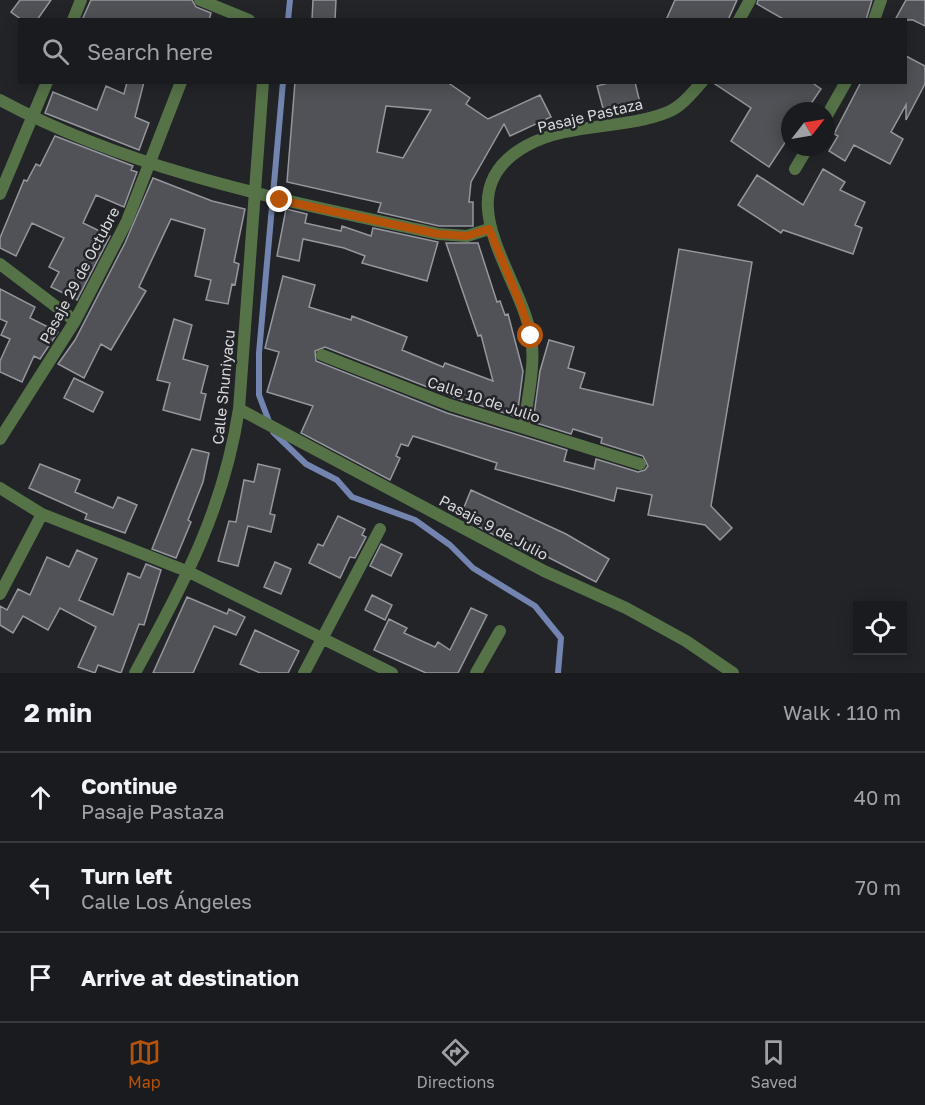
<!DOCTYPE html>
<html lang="en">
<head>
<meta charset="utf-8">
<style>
	body { margin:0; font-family:"Golos Text",sans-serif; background:#232427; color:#f1f3f6 }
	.controls { position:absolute; right:18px; bottom:18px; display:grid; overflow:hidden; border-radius:0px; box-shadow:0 3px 15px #0003 }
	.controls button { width:54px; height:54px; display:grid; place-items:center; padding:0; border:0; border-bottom:2px solid #38393c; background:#1a1b1e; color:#f1f3f6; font:30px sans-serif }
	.compass { position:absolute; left:781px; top:102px; width:54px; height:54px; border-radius:50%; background:#1a1b1e; box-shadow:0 3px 15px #0003; rotate:59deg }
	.stop { position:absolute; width:18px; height:18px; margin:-14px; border:4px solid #b45309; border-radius:50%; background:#fff }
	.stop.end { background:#b45309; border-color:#fff; box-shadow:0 2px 6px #0008 }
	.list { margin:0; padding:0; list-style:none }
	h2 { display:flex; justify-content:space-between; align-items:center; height:78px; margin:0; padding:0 24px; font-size:26px }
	h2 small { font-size:20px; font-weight:400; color:#9fa1a4 }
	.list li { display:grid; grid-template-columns:39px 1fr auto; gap:18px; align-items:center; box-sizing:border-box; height:90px; padding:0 24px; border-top:2px solid #38393c }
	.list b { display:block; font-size:22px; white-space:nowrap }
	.list p { margin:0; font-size:20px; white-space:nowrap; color:#9fa1a4 }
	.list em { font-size:20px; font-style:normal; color:#9fa1a4 }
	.icon { flex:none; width:33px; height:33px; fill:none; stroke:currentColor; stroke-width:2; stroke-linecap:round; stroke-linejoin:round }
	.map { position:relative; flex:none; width:925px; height:673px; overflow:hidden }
	.search { position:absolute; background:#1a1b1e; box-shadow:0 3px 15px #0003; left:18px; right:18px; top:18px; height:66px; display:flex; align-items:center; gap:15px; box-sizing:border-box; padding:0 21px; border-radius:0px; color:#9fa1a4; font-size:22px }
	.sheet { height:348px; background:#1a1b1e }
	nav { display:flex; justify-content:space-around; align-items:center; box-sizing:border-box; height:84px; border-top:2px solid #38393c; background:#1a1b1e; font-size:16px; color:#9fa1a4 }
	nav a { display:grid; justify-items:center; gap:3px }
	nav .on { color:#b45309 }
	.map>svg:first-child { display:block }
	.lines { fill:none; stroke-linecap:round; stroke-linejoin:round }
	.stream { stroke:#7284af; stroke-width:6 }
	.building { fill:#505257; stroke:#94979c; stroke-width:1.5; fill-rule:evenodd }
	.minor { stroke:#567348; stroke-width:12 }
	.route { stroke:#b45309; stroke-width:8 }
	.labels { text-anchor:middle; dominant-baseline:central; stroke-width:5; stroke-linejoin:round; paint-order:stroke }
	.street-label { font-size:15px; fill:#d9dadd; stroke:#222428 }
</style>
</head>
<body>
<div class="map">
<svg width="925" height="673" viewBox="0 0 925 673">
	<rect width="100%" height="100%" fill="#222428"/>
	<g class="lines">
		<path class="stream" d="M 288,20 L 290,0
			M 283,82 L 259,353 L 259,395 L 273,432 L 306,464 L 337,480 L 352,497 L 415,520 L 450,545 L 473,568 L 535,606 L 561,638 L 558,673"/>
	</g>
	<path class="building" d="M 20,0 L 51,0 L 37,20 L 22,20 L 11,12 Z
		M 91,0 L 192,0 L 196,7 L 211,13 L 209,20 L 82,20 Z
		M 313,0 L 336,0 L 335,20 L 312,20 Z
		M 675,0 L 737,0 L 728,20 L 666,20 Z
		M 758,0 L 872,0 L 866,20 L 785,20 L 757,4 Z
		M 906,0 L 925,0 L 925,26 L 913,20 L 895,20 Z
		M 906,56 L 925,66 L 925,84 L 906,120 L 906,105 L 891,132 L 903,139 L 890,164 L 854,145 L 845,161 L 829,151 L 838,136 L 834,134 L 861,82 L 906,82 Z
		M 127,82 L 144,82 L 135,117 L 149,123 L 139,150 L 45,113 L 53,92 L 97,110 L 106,86 L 124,94 Z
		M 295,82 L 447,82 L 470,98 L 466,104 L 488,119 L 540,95 L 551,117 L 510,136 L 504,124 L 471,182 L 469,202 L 473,202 L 473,226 L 439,226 L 378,212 L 381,203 L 287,182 ZM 386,106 L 431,110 L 403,158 L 377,152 Z
		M 612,82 L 635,82 L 640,103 L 604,112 L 597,86 Z
		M 712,82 L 811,82 L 821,89 L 806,111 L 790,111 L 790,135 L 769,167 L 731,141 L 751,108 Z
		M 55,136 L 133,166 L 131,170 L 137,172 L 124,207 L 96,195 L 83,223 L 110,236 L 77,300 L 51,287 L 59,272 L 49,267 L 64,238 L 32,223 L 16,256 L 0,248 L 0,238 L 24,180 L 27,181 L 36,164 L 40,166 Z
		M 823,169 L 845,182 L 840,190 L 865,202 L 855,225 L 862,228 L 853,254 L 783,230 L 781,233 L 738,205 L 757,175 L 803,205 Z
		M 153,178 L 212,201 L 245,209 L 234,262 L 239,264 L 235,285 L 232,284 L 228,304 L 206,300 L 211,280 L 195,276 L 205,229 L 171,219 L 139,287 L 146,291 L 111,350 L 101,344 L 84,378 L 58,364 L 75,340 L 125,243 Z
		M 286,209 L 307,214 L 305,223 L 341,231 L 342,226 L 371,236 L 373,228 L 438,242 L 427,281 L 362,263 L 365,256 L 344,248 L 303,239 L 299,261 L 277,256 Z
		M 446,243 L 478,243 L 497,302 L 500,301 L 505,315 L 508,314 L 523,371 L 517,417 L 453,397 L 325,347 L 315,351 L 316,361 L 447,413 L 567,450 L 564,461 L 594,469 L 596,459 L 638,472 L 645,470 L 648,466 L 643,456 L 601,443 L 602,438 L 573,429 L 571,434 L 533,422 L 540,371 L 549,340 L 574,347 L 568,368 L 585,373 L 580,388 L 653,405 L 679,249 L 752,262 L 711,506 L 732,528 L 720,540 L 705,525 L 648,515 L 652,495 L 617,488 L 614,501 L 495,469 L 497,463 L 413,436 L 408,446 L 401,444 L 396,456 L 400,458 L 390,480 L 301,433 L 313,406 L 267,392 L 279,352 L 265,348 L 283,276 L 315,285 L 309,307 L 351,320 L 352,316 L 407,337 L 402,350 L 443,367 L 445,363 L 493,381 L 481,335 L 478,336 Z
		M 0,289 L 35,307 L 30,318 L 58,332 L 40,359 L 34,356 L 22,382 L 0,372 L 0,361 L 10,339 L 1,335 L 7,322 L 0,319 Z
		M 174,319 L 192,325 L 183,359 L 208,366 L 201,393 L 206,394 L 200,420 L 163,410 L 170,383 L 157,380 Z
		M 74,378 L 103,392 L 93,412 L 64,398 Z
		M 192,449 L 209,453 L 203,482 L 188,520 L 191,522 L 176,558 L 152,549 Z
		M 40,464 L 80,480 L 75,492 L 113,508 L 118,497 L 137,505 L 125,533 L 85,519 L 87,514 L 29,488 Z
		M 258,464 L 280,469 L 270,514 L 275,515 L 271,532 L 248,526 L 238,566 L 218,561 L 229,521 L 236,522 L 244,480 L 254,482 Z
		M 471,490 L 566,534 L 609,559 L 596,582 L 540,553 L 538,558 L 460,517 Z
		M 338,516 L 365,529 L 362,535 L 366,537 L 355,558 L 350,557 L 340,578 L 309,563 L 318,544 L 323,546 Z
		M 381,544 L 402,554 L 391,576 L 370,566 Z
		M 77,550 L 97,559 L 79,600 L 113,615 L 128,573 L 140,578 L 146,564 L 161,570 L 144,625 L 139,624 L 121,673 L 98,665 L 95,673 L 78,667 L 96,627 L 60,608 L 48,630 L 23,616 L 13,633 L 0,625 L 0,606 L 7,610 L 18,589 L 30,595 L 47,557 L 69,567 Z
		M 275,562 L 291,569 L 281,594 L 264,587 Z
		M 372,595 L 392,605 L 385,620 L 365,610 Z
		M 187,597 L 227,614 L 229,609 L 245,617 L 236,635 L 214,626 L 193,673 L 153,673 Z
		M 471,608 L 487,615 L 458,673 L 426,673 L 374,650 L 389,619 L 407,628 L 404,633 L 435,647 L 438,642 L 450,650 Z
		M 255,630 L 299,651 L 288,673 L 260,673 L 240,664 Z"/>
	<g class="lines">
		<path class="minor" d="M 200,0 L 249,20
			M 73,20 L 81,0
			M 739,20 L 750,0
			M 874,20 L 881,0
			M 0,100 C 135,173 289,201 438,234 L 467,236 L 489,229
			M 826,117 L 846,82
			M 795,169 L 808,147
			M 0,194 L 47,82
			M 0,264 L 75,321
			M 322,355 L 450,405 L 640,464
			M 239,409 L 544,571 L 626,608 L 686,641 L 733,673
			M 524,427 C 527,399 536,365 531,337 C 521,274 442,193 526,146 C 569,122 624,130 668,112 C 682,106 692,93 702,82
			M 0,439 L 75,321 L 127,221 L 181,82
			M 0,488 L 42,514 L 189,572 L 392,673
			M 0,594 L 42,514
			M 135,673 C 184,582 223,512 239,409 L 263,82
			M 304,673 L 380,529
			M 476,673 L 500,631"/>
	</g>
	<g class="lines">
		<path class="route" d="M 280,200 L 438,234 L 467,236 L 489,229 L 520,303 L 531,336"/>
	</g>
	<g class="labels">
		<g class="street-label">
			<text transform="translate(590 115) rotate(-13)">Pasaje Pastaza</text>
			<text transform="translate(79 275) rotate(-62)">Pasaje 29 de Octubre</text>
			<text transform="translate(223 387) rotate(-84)">Calle Shuniyacu</text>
			<text transform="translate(484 399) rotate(18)">Calle 10 de Julio</text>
			<text transform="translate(494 527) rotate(28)">Pasaje 9 de Julio</text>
		</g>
	</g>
</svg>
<div class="controls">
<button><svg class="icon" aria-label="locate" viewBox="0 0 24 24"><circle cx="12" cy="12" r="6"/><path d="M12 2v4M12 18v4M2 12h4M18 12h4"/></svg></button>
</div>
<svg class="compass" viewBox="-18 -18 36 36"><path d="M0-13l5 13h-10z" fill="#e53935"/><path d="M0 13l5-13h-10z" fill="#9fa1a4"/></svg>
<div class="stop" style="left:531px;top:336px"></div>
<div class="stop end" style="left:280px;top:200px"></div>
<div class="search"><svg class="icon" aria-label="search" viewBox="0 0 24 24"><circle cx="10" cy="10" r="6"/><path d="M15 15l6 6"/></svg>Search here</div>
</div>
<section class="sheet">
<h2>2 min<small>Walk · 110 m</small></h2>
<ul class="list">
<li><svg class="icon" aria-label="ahead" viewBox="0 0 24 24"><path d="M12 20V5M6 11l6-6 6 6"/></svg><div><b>Continue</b><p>Pasaje Pastaza</p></div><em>40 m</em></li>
<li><svg class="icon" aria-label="left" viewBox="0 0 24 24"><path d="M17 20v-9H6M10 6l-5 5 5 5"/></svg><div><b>Turn left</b><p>Calle Los Ángeles</p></div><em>70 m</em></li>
<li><svg class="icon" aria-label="arrive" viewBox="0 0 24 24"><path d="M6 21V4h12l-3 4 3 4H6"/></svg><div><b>Arrive at destination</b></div></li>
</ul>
</section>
<nav>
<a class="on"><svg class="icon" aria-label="map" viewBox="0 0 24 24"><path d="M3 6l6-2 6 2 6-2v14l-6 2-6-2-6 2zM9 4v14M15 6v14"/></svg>Map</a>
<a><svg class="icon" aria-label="directions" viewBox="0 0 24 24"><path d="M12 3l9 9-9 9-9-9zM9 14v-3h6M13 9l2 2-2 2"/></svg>Directions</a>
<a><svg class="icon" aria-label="saved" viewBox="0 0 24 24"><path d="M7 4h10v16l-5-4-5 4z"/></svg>Saved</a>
</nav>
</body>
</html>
